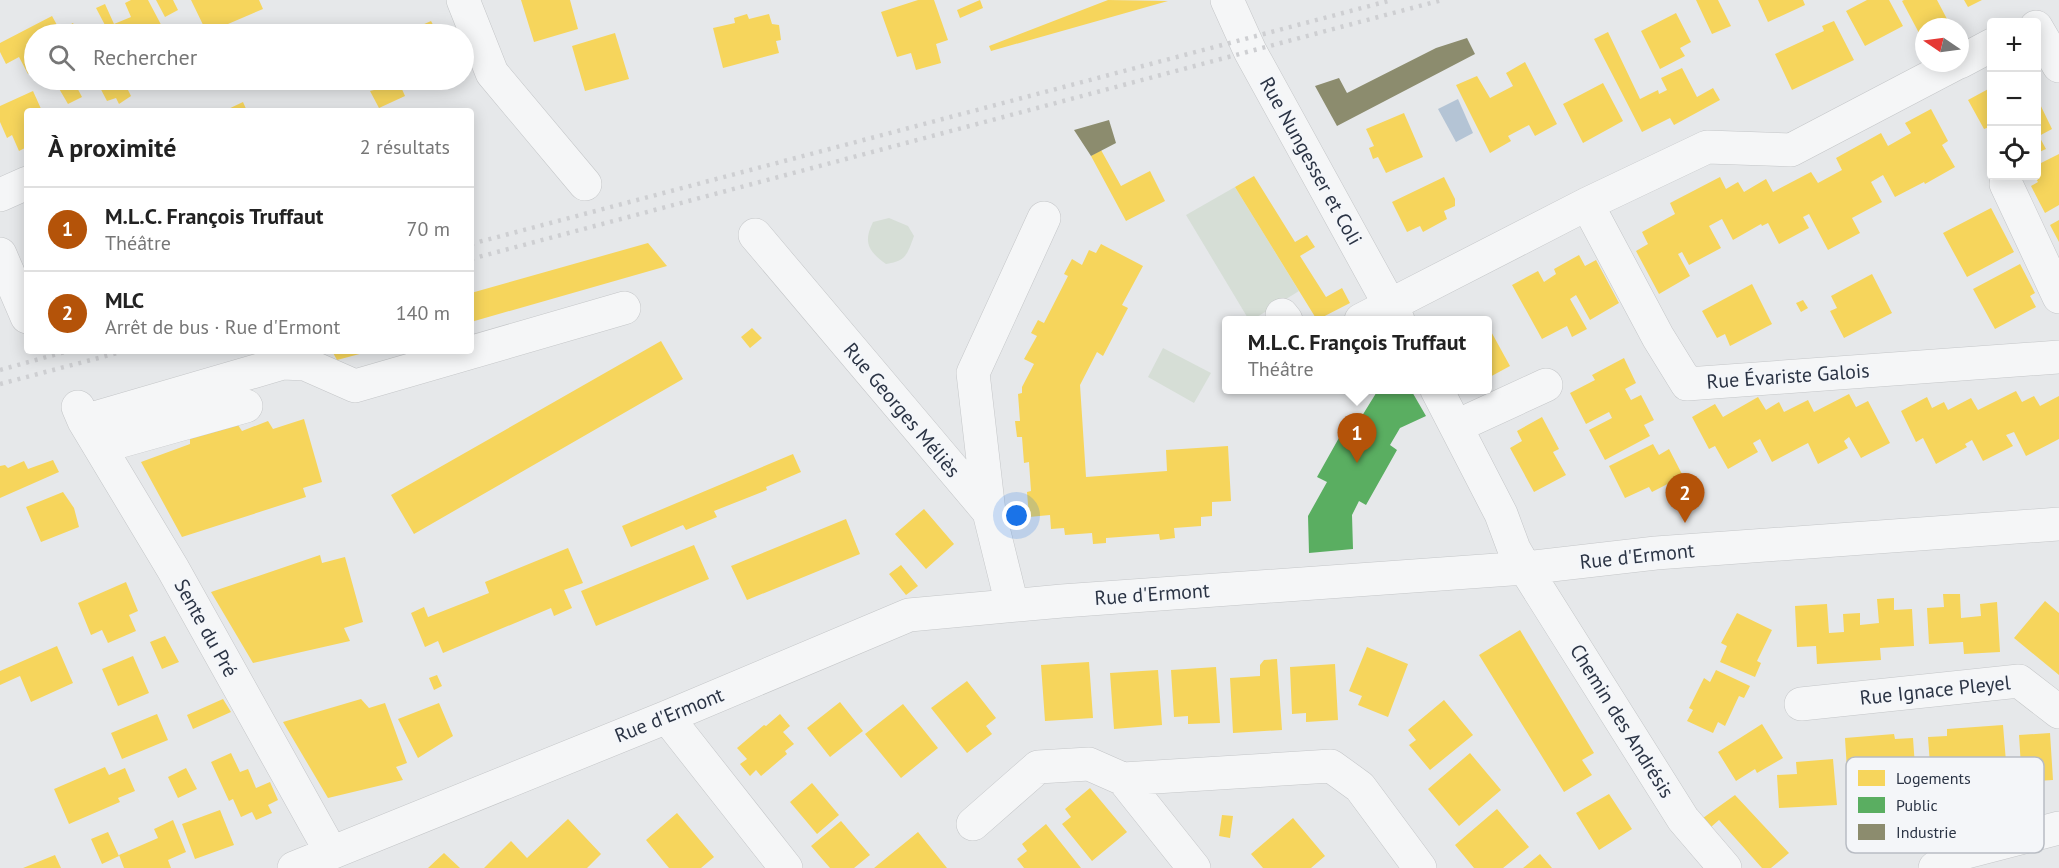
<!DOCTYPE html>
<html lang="fr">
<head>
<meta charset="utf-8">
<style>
	body { margin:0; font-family:"PT Sans",sans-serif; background:#f2f2f2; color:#222 }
	.controls { position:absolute; right:18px; top:18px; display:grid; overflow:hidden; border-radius:6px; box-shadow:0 3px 15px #0003 }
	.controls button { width:54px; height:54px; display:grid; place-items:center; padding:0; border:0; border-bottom:2px solid #e0e0e0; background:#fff; color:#222; font:30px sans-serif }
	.compass { position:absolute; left:1915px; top:18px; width:54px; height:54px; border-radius:50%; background:#fff; box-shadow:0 3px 15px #0003; rotate:283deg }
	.you { position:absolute; left:1017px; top:516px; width:21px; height:21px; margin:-15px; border:4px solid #fff; border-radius:50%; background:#1a73e8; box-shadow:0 0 0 9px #1a73e833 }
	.badge { display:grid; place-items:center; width:39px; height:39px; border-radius:50%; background:#b45309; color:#fff; font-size:20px; font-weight:700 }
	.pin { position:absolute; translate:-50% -50px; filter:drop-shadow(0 2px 3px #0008) }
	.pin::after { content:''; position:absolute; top:32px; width:21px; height:18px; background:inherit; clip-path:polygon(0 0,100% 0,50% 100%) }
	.popup { position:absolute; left:1222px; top:316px; width:270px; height:78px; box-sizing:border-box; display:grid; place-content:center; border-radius:6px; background:#fff; filter:drop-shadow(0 2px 4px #0005); font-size:20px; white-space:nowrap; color:#767676 }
	.popup b { font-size:22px; color:#222 }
	.popup::after { content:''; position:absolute; left:50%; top:100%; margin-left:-12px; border:12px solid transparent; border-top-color:#fff }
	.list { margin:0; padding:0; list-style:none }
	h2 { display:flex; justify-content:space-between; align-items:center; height:78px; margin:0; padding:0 24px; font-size:26px }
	h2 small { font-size:20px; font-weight:400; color:#767676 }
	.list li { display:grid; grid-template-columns:39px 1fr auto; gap:18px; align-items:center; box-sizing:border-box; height:84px; padding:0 24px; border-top:2px solid #e0e0e0 }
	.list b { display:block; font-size:22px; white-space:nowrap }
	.list p { margin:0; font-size:20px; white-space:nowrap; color:#767676 }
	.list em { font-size:20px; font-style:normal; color:#767676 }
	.icon { flex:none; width:33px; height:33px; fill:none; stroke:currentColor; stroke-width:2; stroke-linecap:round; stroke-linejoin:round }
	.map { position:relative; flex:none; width:2059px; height:868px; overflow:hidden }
	.search { position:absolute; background:#fff; box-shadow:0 3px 15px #0003; left:24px; top:24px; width:450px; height:66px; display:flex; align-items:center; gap:15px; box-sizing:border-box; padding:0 21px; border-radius:33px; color:#767676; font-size:22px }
	.panel { position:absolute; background:#fff; box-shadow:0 3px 15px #0003; left:24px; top:108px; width:450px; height:246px; border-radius:6px }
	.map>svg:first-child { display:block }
	.green { fill:#d6ded6 }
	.water { fill:#b4c4d5 }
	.homes { fill:#f6d55c }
	.public { fill:#5aae61 }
	.industry { fill:#8c8c6e }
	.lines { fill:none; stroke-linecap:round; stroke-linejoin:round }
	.minor-casing { stroke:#c4c6c8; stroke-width:34 }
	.minor { stroke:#f5f6f7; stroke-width:33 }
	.rail { stroke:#cecfd2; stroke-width:4.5; stroke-dasharray:3 6; stroke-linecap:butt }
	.labels { text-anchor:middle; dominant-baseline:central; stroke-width:6; stroke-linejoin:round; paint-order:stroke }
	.street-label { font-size:20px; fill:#2b3445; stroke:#f4f6f9 }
	.key { fill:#f4f6f9; stroke:#b8bcc3; stroke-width:1.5 }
	.key-label { font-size:16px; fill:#2b3445 }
</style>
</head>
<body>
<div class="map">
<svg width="2059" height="868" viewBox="0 0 2059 868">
	<rect width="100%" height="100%" fill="#e6e8ea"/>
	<path class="green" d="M 1235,187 L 1299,291 L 1252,320 L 1249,320 L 1186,215 Z
		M 889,218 L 908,226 L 914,236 C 907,255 906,261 886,264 C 868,251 863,242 873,222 Z
		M 1163,348 L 1211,373 L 1194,403 L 1148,377 Z"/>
	<path class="water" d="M 1458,99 L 1473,133 L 1456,142 L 1438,109 Z"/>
	<path class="homes" d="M 131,0 L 148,0 L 166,34 L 93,34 L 106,27 L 96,8 L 105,4 L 114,24 L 131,17 L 125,3 Z
		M 156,0 L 173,0 L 178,10 L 165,17 Z
		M 191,0 L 259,0 L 263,9 L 207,33 Z
		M 521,0 L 570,0 L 578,29 L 534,42 Z
		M 918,0 L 934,0 L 948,40 L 936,44 L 941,63 L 916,70 L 911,53 L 897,57 L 881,12 Z
		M 980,0 L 983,8 L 960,18 L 957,10 Z
		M 1108,0 L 1168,1 L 991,51 L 989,46 Z
		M 1696,0 L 1718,0 L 1731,26 L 1712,34 Z
		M 1758,0 L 1803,0 L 1805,5 L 1768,22 Z
		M 1867,0 L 1889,0 L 1903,26 L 1865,46 L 1846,11 Z
		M 1904,0 L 1937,0 L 1947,19 L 1932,27 L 1924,27 L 1924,31 L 1919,33 L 1902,1 Z
		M 1964,0 L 1982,0 L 1968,7 Z
		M 1676,13 L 1691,42 L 1680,48 L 1685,56 L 1660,69 L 1641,31 Z
		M 747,14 L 749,19 L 769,14 L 772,24 L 779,25 L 781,40 L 776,41 L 779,53 L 723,68 L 713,28 L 735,23 L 734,18 Z
		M 52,16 L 62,34 L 34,34 L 34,70 L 28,74 L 19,57 L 6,64 L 0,52 L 0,43 Z
		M 431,21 L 438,34 L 402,34 Z
		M 1834,21 L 1854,60 L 1792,90 L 1775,54 L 1824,31 L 1822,26 Z
		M 73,23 L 79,34 L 67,34 L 64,28 Z
		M 1608,32 L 1640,99 L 1658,90 L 1659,94 L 1667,90 L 1661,78 L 1682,68 L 1697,97 L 1713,88 L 1720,100 L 1674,125 L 1670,118 L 1642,132 L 1594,39 Z
		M 615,33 L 629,79 L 585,91 L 572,46 Z
		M 1525,62 L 1557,124 L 1535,136 L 1529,125 L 1508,136 L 1511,141 L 1490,153 L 1456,85 L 1477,76 L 1490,98 L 1513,86 L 1506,73 Z
		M 54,80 L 73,80 L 82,97 L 68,104 Z
		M 96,80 L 136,80 L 137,82 L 127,88 L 131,96 L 119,104 L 116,98 L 107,101 Z
		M 369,80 L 398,80 L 405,96 L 379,108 L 370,91 L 374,90 Z
		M 1603,83 L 1623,121 L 1583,143 L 1563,104 Z
		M 1992,87 L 1992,126 L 1984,129 L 1968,100 Z
		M 33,91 L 42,111 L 27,111 L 27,147 L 19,151 L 12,135 L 7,138 L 0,122 L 0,106 Z
		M 2037,98 L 2052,129 L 2039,136 L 2046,149 L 2037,153 Z
		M 243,102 L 247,111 L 224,111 Z
		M 1931,109 L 1948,141 L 1942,145 L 1955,167 L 1925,184 L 1924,182 L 1895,197 L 1883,175 L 1871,182 L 1882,202 L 1852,218 L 1860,233 L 1828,250 L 1809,214 L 1803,217 L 1809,228 L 1779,244 L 1768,223 L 1762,226 L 1761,224 L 1733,240 L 1722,219 L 1709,226 L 1721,248 L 1689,265 L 1682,252 L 1678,254 L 1690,276 L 1659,294 L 1636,251 L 1648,244 L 1642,232 L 1675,214 L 1670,203 L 1720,177 L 1726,189 L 1738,182 L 1744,192 L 1766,179 L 1773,192 L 1811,172 L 1818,183 L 1842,170 L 1836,158 L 1881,133 L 1888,146 L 1911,133 L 1905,123 Z
		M 1404,113 L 1423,157 L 1386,173 L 1378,157 L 1373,159 L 1369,148 L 1374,146 L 1366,129 Z
		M 1101,150 L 1121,186 L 1150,171 L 1165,201 L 1126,221 L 1091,156 Z
		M 2059,154 L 2059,205 L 2045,213 L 2031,186 L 2038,182 L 2034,176 L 2037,176 L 2037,165 Z
		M 1254,176 L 1295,242 L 1307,235 L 1315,247 L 1300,256 L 1326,297 L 1342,288 L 1350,303 L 1317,320 L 1235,187 Z
		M 1444,177 L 1455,199 L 1455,206 L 1444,211 L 1447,219 L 1423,232 L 1420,226 L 1407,232 L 1392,202 Z
		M 1991,208 L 2014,252 L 1967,277 L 1943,233 Z
		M 2059,220 L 2059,242 L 2050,225 Z
		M 648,243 L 667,266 L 471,322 L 471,293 Z
		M 1101,244 L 1143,266 L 1122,305 L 1128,308 L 1103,356 L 1097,352 L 1080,385 L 1086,477 L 1167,471 L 1166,450 L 1228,446 L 1231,501 L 1212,502 L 1212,516 L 1201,517 L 1201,526 L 1174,528 L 1175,538 L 1160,540 L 1159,534 L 1106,538 L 1106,543 L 1093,544 L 1092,533 L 1065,535 L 1064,528 L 1051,529 L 1050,515 L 1029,517 L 1027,492 L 1031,491 L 1029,462 L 1024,463 L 1022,437 L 1017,437 L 1015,421 L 1020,421 L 1018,394 L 1022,393 L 1022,387 L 1034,364 L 1024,359 L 1037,336 L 1031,333 L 1038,320 L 1044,323 L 1068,276 L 1064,274 L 1072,259 L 1082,265 L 1089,250 L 1096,253 Z
		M 1579,255 L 1585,266 L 1596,260 L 1619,303 L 1590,320 L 1576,295 L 1570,299 L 1587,329 L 1572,337 L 1567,326 L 1542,339 L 1512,285 L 1538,271 L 1544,282 L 1556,274 L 1554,269 Z
		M 2020,264 L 2035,293 L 2030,296 L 2036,307 L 1995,329 L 1973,289 Z
		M 1872,274 L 1892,313 L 1844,338 L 1830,311 L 1837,308 L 1831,296 Z
		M 1752,284 L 1772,324 L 1730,346 L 1725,334 L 1717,338 L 1702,311 Z
		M 1803,300 L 1808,308 L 1801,312 L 1796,303 Z
		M 1488,326 L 1510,366 L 1488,378 Z
		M 752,328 L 762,338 L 750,348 L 741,337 Z
		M 661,341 L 683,379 L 414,534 L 391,495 Z
		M 332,351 L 367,351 L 367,352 L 337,360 Z
		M 1624,358 L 1636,383 L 1625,389 L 1631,400 L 1641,395 L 1654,420 L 1644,425 L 1650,436 L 1605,460 L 1589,430 L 1612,418 L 1609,412 L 1586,424 L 1570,393 L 1595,380 L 1592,375 Z
		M 2016,391 L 2022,402 L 2034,396 L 2040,406 L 2059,396 L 2059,439 L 2026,456 L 2014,432 L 2006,435 L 2013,446 L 1983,461 L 1972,440 L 1965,444 L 1967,447 L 1936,464 L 1923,438 L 1916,442 L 1901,411 L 1927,397 L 1932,408 L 1944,402 L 1948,410 L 1971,398 L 1978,410 Z
		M 1849,394 L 1856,407 L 1868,401 L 1890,443 L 1861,458 L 1849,437 L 1844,441 L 1848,448 L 1818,464 L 1808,443 L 1772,462 L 1760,439 L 1753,443 L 1758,452 L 1728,469 L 1715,446 L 1709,449 L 1692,417 L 1715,404 L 1723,417 L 1758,397 L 1766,410 L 1779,402 L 1784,412 L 1808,400 L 1814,412 Z
		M 1542,417 L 1559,449 L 1553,452 L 1566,475 L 1534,492 L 1510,448 L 1522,441 L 1517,431 Z
		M 304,419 L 322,482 L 303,488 L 306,497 L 182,537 L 141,462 L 190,444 L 190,437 L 238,425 L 242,431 L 268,421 L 273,429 Z
		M 1653,444 L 1659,455 L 1669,449 L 1683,476 L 1652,492 L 1649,487 L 1625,498 L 1609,466 Z
		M 793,454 L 801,472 L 766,487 L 767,490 L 714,511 L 717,517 L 686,530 L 683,525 L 631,547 L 622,526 Z
		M 53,460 L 59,472 L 0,498 L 0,466 L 5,465 L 8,468 L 24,461 L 28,469 Z
		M 63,492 L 74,508 L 79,527 L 41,542 L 26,507 Z
		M 924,509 L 954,544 L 926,569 L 895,534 Z
		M 846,519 L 860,554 L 747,600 L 731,566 Z
		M 694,545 L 709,579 L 596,626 L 581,591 Z
		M 568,548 L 583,583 L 564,590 L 572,608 L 554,616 L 551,608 L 443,653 L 438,641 L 425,647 L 411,613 L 424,607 L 428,617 L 489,593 L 485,582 Z
		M 320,555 L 322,563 L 345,557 L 363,622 L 344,628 L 350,641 L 253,663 L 211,592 Z
		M 901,565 L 918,586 L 906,595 L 889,574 Z
		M 126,582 L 138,611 L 129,615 L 136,631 L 108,643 L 102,630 L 91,635 L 78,603 Z
		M 1943,594 L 1960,594 L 1961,618 L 1981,616 L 1980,604 L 1997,602 L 2000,652 L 1964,654 L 1963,642 L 1929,644 L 1927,608 L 1944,607 Z
		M 1894,598 L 1894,610 L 1912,609 L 1914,646 L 1880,648 L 1881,660 L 1817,664 L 1816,646 L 1797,647 L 1795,606 L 1827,604 L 1829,633 L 1844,632 L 1843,614 L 1860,613 L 1860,625 L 1879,623 L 1877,599 Z
		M 2045,601 L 2059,613 L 2059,675 L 2014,638 Z
		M 1737,613 L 1772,630 L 1757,661 L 1761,663 L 1755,677 L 1720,662 L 1727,646 L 1721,643 Z
		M 1520,630 L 1594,753 L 1582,760 L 1592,775 L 1564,792 L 1479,655 Z
		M 165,636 L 179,662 L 162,669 L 150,642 Z
		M 57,646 L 73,683 L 31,702 L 20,676 L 0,685 L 0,671 Z
		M 1367,647 L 1408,664 L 1388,717 L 1358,705 L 1362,696 L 1349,691 Z
		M 133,656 L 149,693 L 118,706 L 102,669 Z
		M 1277,659 L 1282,730 L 1233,733 L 1230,678 L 1260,676 L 1260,665 L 1264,660 Z
		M 1089,662 L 1093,718 L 1045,721 L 1041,665 Z
		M 1335,664 L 1338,720 L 1306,722 L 1306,713 L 1292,714 L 1290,667 Z
		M 1216,667 L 1220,723 L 1188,724 L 1188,716 L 1174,717 L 1171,670 Z
		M 1158,670 L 1162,725 L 1114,729 L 1110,673 Z
		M 1716,670 L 1750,686 L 1744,698 L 1739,696 L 1725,726 L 1718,722 L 1713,733 L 1687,721 L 1693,710 L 1689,708 L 1704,678 L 1710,682 Z
		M 437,675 L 442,686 L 434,690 L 429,678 Z
		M 967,681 L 996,718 L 986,726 L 992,734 L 967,753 L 931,708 Z
		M 223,699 L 231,712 L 193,729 L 187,715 Z
		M 361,699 L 369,708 L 385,703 L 407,763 L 396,767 L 403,780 L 328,798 L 283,722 Z
		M 1444,700 L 1473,735 L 1430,770 L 1409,745 L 1416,740 L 1408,730 Z
		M 840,702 L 863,731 L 830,757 L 807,728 Z
		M 439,703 L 453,736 L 418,758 L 398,719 Z
		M 903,704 L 938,748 L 901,778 L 865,734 Z
		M 157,714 L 168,740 L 122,759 L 111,733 Z
		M 780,714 L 790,726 L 783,732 L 794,744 L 785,751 L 787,754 L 761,776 L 756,770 L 750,776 L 740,764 L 747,759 L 737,748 L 764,725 L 766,726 Z
		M 1762,724 L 1783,758 L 1757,773 L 1755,769 L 1736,781 L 1718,752 Z
		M 2003,725 L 2007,774 L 1931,779 L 1928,737 L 1947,736 L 1947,729 Z
		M 2050,733 L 2053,780 L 2022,782 L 2019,735 Z
		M 1894,734 L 1895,739 L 1913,738 L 1916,781 L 1848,786 L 1845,738 Z
		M 231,753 L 240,772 L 248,769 L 256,788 L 270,782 L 278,800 L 268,805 L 272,813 L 256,820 L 252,812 L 241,817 L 233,799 L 229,801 L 211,762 Z
		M 1470,753 L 1501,790 L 1459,826 L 1428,789 Z
		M 1833,759 L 1837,805 L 1779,808 L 1777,775 L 1797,774 L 1796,762 Z
		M 105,767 L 109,775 L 125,768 L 135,791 L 118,798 L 120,802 L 69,824 L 54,789 Z
		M 186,768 L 197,789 L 178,798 L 168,777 Z
		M 812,783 L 839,815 L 817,834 L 790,802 Z
		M 1090,788 L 1127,832 L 1092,861 L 1062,824 L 1071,817 L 1065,809 Z
		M 1609,794 L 1632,829 L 1599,850 L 1576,813 Z
		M 1735,795 L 1789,853 L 1771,868 L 1762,868 L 1719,820 L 1711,827 L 1703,818 Z
		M 1497,809 L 1529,847 L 1503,868 L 1474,868 L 1455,845 Z
		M 220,810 L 234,845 L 195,859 L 182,824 Z
		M 677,813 L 714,857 L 701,868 L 669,868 L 646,840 Z
		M 1222,815 L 1233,816 L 1230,838 L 1219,836 Z
		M 1293,818 L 1325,856 L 1311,868 L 1263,868 L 1251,854 Z
		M 568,819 L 601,854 L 587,868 L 484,868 L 511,841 L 527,858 Z
		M 173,820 L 186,852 L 168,860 L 171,868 L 124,868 L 119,855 L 158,838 L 154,829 Z
		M 841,821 L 870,855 L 854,868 L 830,868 L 811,846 Z
		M 1046,824 L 1081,868 L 1024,868 L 1017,859 L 1027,851 L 1022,844 Z
		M 108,832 L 119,856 L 102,864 L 91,839 Z
		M 918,832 L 947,868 L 874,868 L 912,837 Z
		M 444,853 L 460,868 L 428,868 Z
		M 1540,854 L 1552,868 L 1523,868 Z
		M 55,855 L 61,868 L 23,868 Z"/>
	<path class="public" d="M 1378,390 L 1411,390 L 1426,416 L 1400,428 L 1390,445 L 1397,450 L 1366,505 L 1359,501 L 1352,515 L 1353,549 L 1309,553 L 1308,516 L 1327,482 L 1317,477 L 1349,420 L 1357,424 Z"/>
	<path class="industry" d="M 1467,38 L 1475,54 L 1337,126 L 1315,86 L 1339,78 L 1347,93 L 1436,48 Z
		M 1109,120 L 1116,143 L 1091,156 L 1074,130 Z"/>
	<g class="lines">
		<g class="minor-casing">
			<path id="minor" d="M 463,0 L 492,73 L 585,184
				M 1227,0 L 1250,51 L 1398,320
				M 2036,27 L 2059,66
				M 1960,62 L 1992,45
				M 2006,184 L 2059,297
				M 0,195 L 27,183
				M 1587,204 L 1658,337 L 1687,384 L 2059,357
				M 755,235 L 989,512 L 1012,605
				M 0,254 L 27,317
				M 1282,315 L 1286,320
				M 1361,320 L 1587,204 L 1707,147 L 1791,150 L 1957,63
				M 1437,390 L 1501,514 L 1514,549 L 1525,568 L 1683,819 L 1725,868
				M 78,407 L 84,421 L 173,569 L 331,852
				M 84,421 L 283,363 L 305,364 L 355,386 L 624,308
				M 1457,426 L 1546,385
				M 100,447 L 246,406
				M 989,512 L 973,373 L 1044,218
				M 1801,704 L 2019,681 L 2059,712
				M 667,717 L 786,868
				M 1123,779 L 1194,868
				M 973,824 L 1038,767 L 1089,764 L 1123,779 L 1331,766 L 1360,787 L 1420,868
				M 294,868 L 667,717 L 909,615 L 1062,601 L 1525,568 L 1656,553 L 2059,524
				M 1935,868 L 1951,856 L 2059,828"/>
		</g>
		<use href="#minor" class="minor"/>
		<path class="rail" d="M 471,244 L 1392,0
			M 471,259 L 1442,0
			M 0,370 L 68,351
			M 0,384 L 125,351"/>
	</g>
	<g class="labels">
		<g class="street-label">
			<text transform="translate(1311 161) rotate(61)">Rue Nungesser et Coli</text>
			<text transform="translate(1788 376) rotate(-4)">Rue Évariste Galois</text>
			<text transform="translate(902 410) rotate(50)">Rue Georges Méliès</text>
			<text transform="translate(1637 556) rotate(-6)">Rue d'Ermont</text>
			<text transform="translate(1152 594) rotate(-4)">Rue d'Ermont</text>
			<text transform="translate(206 628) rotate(61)">Sente du Pré</text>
			<text transform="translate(1935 690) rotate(-6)">Rue Ignace Pleyel</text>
			<text transform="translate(669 715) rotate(-22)">Rue d'Ermont</text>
			<text transform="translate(1622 721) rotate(58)">Chemin des Andrésis</text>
		</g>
	</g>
	<rect x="1846" y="757" width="198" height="96" rx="9" class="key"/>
	<rect x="1858" y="770" width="27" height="16" fill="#f6d55c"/>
	<rect x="1858" y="797" width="27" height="16" fill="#5aae61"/>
	<rect x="1858" y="824" width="27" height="16" fill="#8c8c6e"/>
	<g class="key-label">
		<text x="1896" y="784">Logements</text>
		<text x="1896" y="811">Public</text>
		<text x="1896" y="838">Industrie</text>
	</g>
</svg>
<div class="controls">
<button>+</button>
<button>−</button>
<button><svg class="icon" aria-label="locate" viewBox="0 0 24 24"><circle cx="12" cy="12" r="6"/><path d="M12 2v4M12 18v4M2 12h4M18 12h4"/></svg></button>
</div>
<svg class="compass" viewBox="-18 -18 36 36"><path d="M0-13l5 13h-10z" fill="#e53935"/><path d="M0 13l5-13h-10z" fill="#767676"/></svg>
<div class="you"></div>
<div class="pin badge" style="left:1357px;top:463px">1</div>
<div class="popup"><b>M.L.C. François Truffaut</b>Théâtre</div>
<div class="pin badge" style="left:1685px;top:523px">2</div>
<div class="search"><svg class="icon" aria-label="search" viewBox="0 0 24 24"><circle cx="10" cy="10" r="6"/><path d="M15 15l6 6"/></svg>Rechercher</div>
<section class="panel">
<h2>À proximité<small>2 résultats</small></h2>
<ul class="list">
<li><span class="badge">1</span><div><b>M.L.C. François Truffaut</b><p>Théâtre</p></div><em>70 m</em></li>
<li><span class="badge">2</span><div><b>MLC</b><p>Arrêt de bus · Rue d'Ermont</p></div><em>140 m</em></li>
</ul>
</section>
</div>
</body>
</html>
